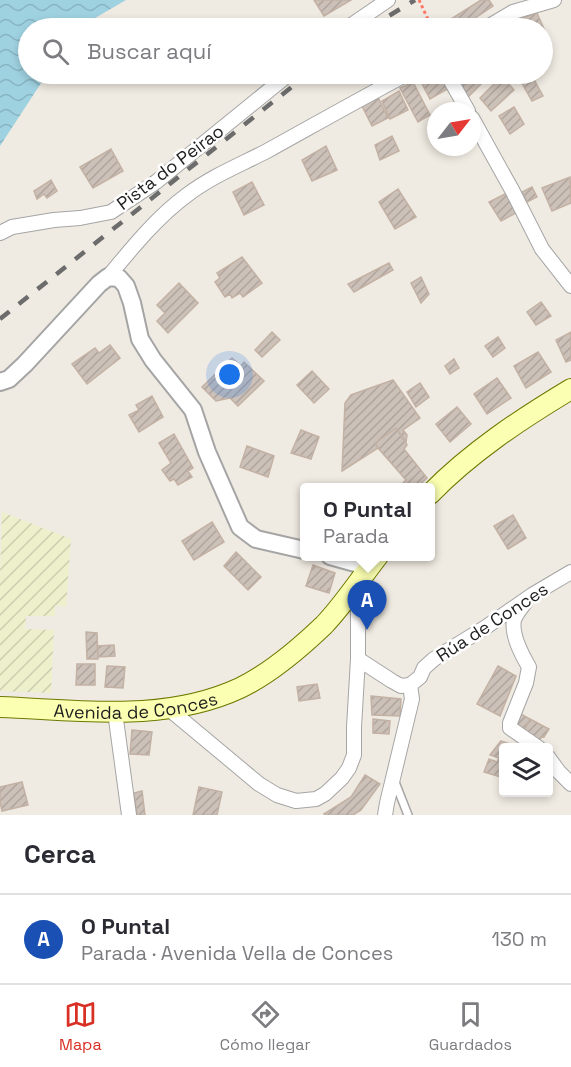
<!DOCTYPE html>
<html lang="es">
<head>
<meta charset="utf-8">
<style>
	body { margin:0; font-family:"Space Grotesk",sans-serif; background:#f2f2f3; color:#2b2b33 }
	.controls { position:absolute; right:18px; bottom:18px; display:grid; overflow:hidden; border-radius:6px; box-shadow:0 3px 9px #0003 }
	.controls button { width:54px; height:54px; display:grid; place-items:center; padding:0; border:0; border-bottom:2px solid #e1e1e2; background:#fff; color:#2b2b33; font:30px sans-serif }
	.compass { position:absolute; left:427px; top:102px; width:54px; height:54px; border-radius:50%; background:#fff; box-shadow:0 3px 9px #0003; rotate:59deg }
	.you { position:absolute; left:230px; top:375px; width:21px; height:21px; margin:-15px; border:4px solid #fff; border-radius:50%; background:#1a73e8; box-shadow:0 0 0 9px #1a73e833 }
	.badge { display:grid; place-items:center; width:39px; height:39px; border-radius:50%; background:#d93025; color:#fff; font-size:20px; font-weight:700 }
	.pin { position:absolute; translate:-50% -50px; filter:drop-shadow(0 2px 3px #0008) }
	.pin::after { content:''; position:absolute; top:32px; width:21px; height:18px; background:inherit; clip-path:polygon(0 0,100% 0,50% 100%) }
	.popup { position:absolute; left:300px; top:483px; width:135px; height:78px; box-sizing:border-box; display:grid; place-content:center; border-radius:6px; background:#fff; filter:drop-shadow(0 2px 4px #0005); font-size:20px; white-space:nowrap; color:#7c7c81 }
	.popup b { font-size:22px; color:#2b2b33 }
	.popup::after { content:''; position:absolute; left:50%; top:100%; margin-left:-12px; border:12px solid transparent; border-top-color:#fff }
	.list { margin:0; padding:0; list-style:none }
	h2 { display:flex; justify-content:space-between; align-items:center; height:78px; margin:0; padding:0 24px; font-size:26px }
	h2 small { font-size:20px; font-weight:400; color:#7c7c81 }
	.list li { display:grid; grid-template-columns:39px 1fr auto; gap:18px; align-items:center; box-sizing:border-box; height:90px; padding:0 24px; border-top:2px solid #e1e1e2 }
	.list b { display:block; font-size:22px; white-space:nowrap }
	.list p { margin:0; font-size:20px; white-space:nowrap; color:#7c7c81 }
	.list em { font-size:20px; font-style:normal; color:#7c7c81 }
	.icon { flex:none; width:33px; height:33px; fill:none; stroke:currentColor; stroke-width:2; stroke-linecap:round; stroke-linejoin:round }
	.map { position:relative; flex:none; width:571px; height:815px; overflow:hidden }
	.search { position:absolute; background:#fff; box-shadow:0 3px 9px #0003; left:18px; right:18px; top:18px; height:66px; display:flex; align-items:center; gap:15px; box-sizing:border-box; padding:0 21px; border-radius:33px; color:#7c7c81; font-size:22px }
	.sheet { height:168px; background:#fff }
	nav { display:flex; justify-content:space-around; align-items:center; box-sizing:border-box; height:84px; border-top:2px solid #e1e1e2; background:#fff; font-size:16px; color:#7c7c81 }
	nav a { display:grid; justify-items:center; gap:3px }
	nav .on { color:#d93025 }
	.map>svg:first-child { display:block }
	.farmland { fill:url(#farmland-furrows) }
	.water { fill:url(#water-waves) }
	.building { fill:url(#building-hatch); stroke:#c3b1a4; stroke-width:1.5 }
	.lines { fill:none; stroke-linecap:round; stroke-linejoin:round }
	.service-casing { stroke:#a5a5a5; stroke-width:10 }
	.minor-casing { stroke:#a5a5a5; stroke-width:16 }
	.tertiary-casing { stroke:#a5a5a5; stroke-width:20 }
	.secondary-casing { stroke:#6c7900; stroke-width:22 }
	.path { stroke:#ff7464; stroke-width:3; stroke-dasharray:3 3; stroke-linecap:butt }
	.service { stroke:#fff; stroke-width:7 }
	.minor { stroke:#fff; stroke-width:14 }
	.tertiary { stroke:#fff; stroke-width:16 }
	.secondary { stroke:#fbffb1; stroke-width:20 }
	.rail { stroke:#6c6c6c; stroke-width:4.5; stroke-dasharray:12 12; stroke-linecap:butt }
	.labels { text-anchor:middle; dominant-baseline:central; stroke-width:5; stroke-linejoin:round; paint-order:stroke }
	.street-label { font-size:18px; fill:#1e1e1e; stroke:#fff }
</style>
</head>
<body>
<div class="map">
<svg width="571" height="815" viewBox="0 0 571 815">
	<defs>
		<pattern id="farmland-furrows" width="10" height="10" patternUnits="userSpaceOnUse" patternTransform="scale(1.5)"><rect width="10" height="10" fill="#eef0cc"/><path d="M-1 1l2-2M0 10L10 0M9 11l2-2" fill="none" stroke="#cccdaf"/></pattern>
		<pattern id="water-waves" width="16" height="10" patternUnits="userSpaceOnUse" patternTransform="scale(1.5)"><rect width="16" height="10" fill="#9fd2e1"/><path d="M0 5q4-4 8 0t8 0" fill="none" stroke="#88b4c1"/></pattern>
		<pattern id="building-hatch" width="6" height="6" patternUnits="userSpaceOnUse" patternTransform="scale(1.5)"><rect width="6" height="6" fill="#ccc1b8"/><path d="M-1 1l2-2M0 6l6-6M5 7l2-2" fill="none" stroke="#afa59e"/></pattern>
	</defs>
	<rect width="100%" height="100%" fill="#f0ebe2"/>
	<path class="farmland" d="M 2,512 L 71,539 L 66,607 L 55,605 L 55,616 L 26,616 L 25,629 L 54,630 L 51,693 L 0,691 L 0,576 Z"/>
	<path class="water" d="M 0,0 L 126,0 L 78,28 L 28,28 L 28,74 L 47,74 L 0,146 Z"/>
	<path class="building" d="M 314,0 L 351,0 L 324,16 Z
		M 481,0 L 489,0 L 493,6 L 471,21 L 475,28 L 458,28 L 451,19 Z
		M 537,13 L 544,29 L 512,28 L 510,23 Z
		M 427,74 L 441,74 L 449,88 L 430,99 L 419,78 Z
		M 450,74 L 483,74 L 487,78 L 468,97 Z
		M 526,74 L 531,74 L 543,96 L 532,101 L 520,80 Z
		M 502,76 L 514,90 L 491,111 L 480,98 Z
		M 413,82 L 430,115 L 418,122 L 400,88 Z
		M 399,91 L 408,110 L 390,119 L 382,101 Z
		M 378,97 L 388,118 L 372,126 L 362,106 Z
		M 514,107 L 524,124 L 510,134 L 499,116 Z
		M 392,136 L 399,151 L 380,160 L 375,145 Z
		M 326,146 L 337,170 L 312,181 L 302,160 Z
		M 111,149 L 123,171 L 93,188 L 80,167 Z
		M 570,177 L 571,203 L 552,211 L 542,188 Z
		M 51,180 L 57,191 L 47,198 L 44,194 L 37,199 L 34,191 Z
		M 252,182 L 264,205 L 244,215 L 233,192 Z
		M 532,187 L 537,197 L 527,202 L 522,192 Z
		M 398,189 L 416,217 L 395,229 L 379,202 Z
		M 507,193 L 516,213 L 501,221 L 489,202 Z
		M 242,257 L 262,283 L 243,297 L 240,293 L 232,298 L 230,294 L 225,297 L 215,282 L 220,278 L 217,273 Z
		M 389,263 L 393,270 L 354,292 L 348,284 Z
		M 421,277 L 429,294 L 421,303 L 411,283 Z
		M 179,283 L 198,303 L 168,333 L 157,321 L 165,313 L 157,305 Z
		M 541,302 L 551,316 L 536,325 L 527,312 Z
		M 272,332 L 280,340 L 262,357 L 255,350 Z
		M 571,332 L 571,360 L 566,362 L 556,340 Z
		M 498,337 L 505,348 L 493,357 L 485,346 Z
		M 110,345 L 120,358 L 87,384 L 72,364 L 95,348 L 99,353 Z
		M 538,352 L 551,372 L 526,388 L 514,366 Z
		M 232,358 L 241,366 L 244,362 L 264,381 L 238,406 L 230,398 L 216,401 L 202,387 Z
		M 454,359 L 459,368 L 450,374 L 445,366 Z
		M 312,371 L 329,389 L 314,403 L 297,385 Z
		M 497,378 L 511,398 L 487,414 L 474,394 Z
		M 393,380 L 420,418 L 403,430 L 407,435 L 406,442 L 396,428 L 375,443 L 378,448 L 342,471 L 345,403 L 351,395 Z
		M 420,383 L 429,397 L 416,407 L 407,392 Z
		M 152,396 L 163,417 L 139,432 L 129,415 L 139,410 L 136,405 Z
		M 457,407 L 471,424 L 450,442 L 436,424 Z
		M 396,428 L 407,445 L 404,449 L 427,478 L 416,488 L 404,488 L 401,485 L 406,480 L 378,448 L 375,443 Z
		M 301,430 L 319,437 L 311,459 L 291,453 Z
		M 174,434 L 193,468 L 188,471 L 192,477 L 178,485 L 174,479 L 170,481 L 162,470 L 171,463 L 159,443 Z
		M 247,446 L 274,456 L 268,477 L 240,467 Z
		M 513,515 L 526,538 L 508,549 L 494,526 Z
		M 212,522 L 224,542 L 194,560 L 182,541 Z
		M 236,552 L 261,577 L 248,590 L 224,566 Z
		M 313,565 L 335,573 L 329,593 L 306,586 Z
		M 86,632 L 97,633 L 98,659 L 87,659 Z
		M 114,645 L 115,656 L 98,657 L 97,646 Z
		M 77,664 L 95,664 L 95,685 L 76,685 Z
		M 107,666 L 125,667 L 123,688 L 105,687 Z
		M 498,666 L 516,676 L 500,716 L 477,704 Z
		M 317,684 L 320,698 L 299,701 L 297,687 Z
		M 371,696 L 401,699 L 400,716 L 372,715 Z
		M 519,713 L 530,719 L 523,732 L 514,722 Z
		M 373,719 L 390,721 L 389,734 L 373,733 Z
		M 530,719 L 549,729 L 544,737 L 542,736 L 539,741 L 523,732 Z
		M 132,730 L 152,732 L 149,755 L 130,754 Z
		M 501,741 L 519,747 L 504,748 L 504,771 L 501,777 L 484,772 L 489,759 L 497,762 L 499,758 L 490,755 Z
		M 365,775 L 380,784 L 361,810 L 353,815 L 325,815 L 324,814 L 351,797 Z
		M 22,782 L 28,805 L 2,811 L 0,802 L 0,787 Z
		M 199,787 L 222,792 L 217,815 L 193,815 Z
		M 142,791 L 145,815 L 137,815 L 134,793 Z"/>
	<g class="lines">
		<g class="service-casing">
			<path id="service" d="M 395,782 L 408,815"/>
		</g>
		<g class="minor-casing">
			<path id="minor" d="M 347,28 L 388,0
				M 486,28 L 513,12 L 554,0
				M 447,74 L 468,111
				M 472,118 L 512,190 L 542,249 L 571,286
				M 0,233 L 12,227 L 54,220 L 80,218 L 111,212 L 156,182 L 289,74
				M 108,277 C 132,248 157,217 187,195 C 212,176 240,165 267,151 C 314,125 360,99 407,74
				M 525,603 C 521,608 516,614 514,620 C 511,635 522,655 529,667 L 526,683 L 510,723 L 510,728 L 539,748
				M 358,659 L 392,681 L 401,686 L 410,685 L 420,677 L 424,668 L 434,659 L 486,627 L 532,595 L 571,572
				M 169,709 L 259,784 L 277,795 L 296,801 L 316,799 L 325,794 L 342,778 L 349,768 L 354,755 L 354,727 L 358,659 L 358,610 L 352,591
				M 115,712 L 129,815
				M 548,757 L 559,772 L 571,784
				M 385,815 L 387,803 L 412,699 L 410,685"/>
		</g>
		<g class="tertiary-casing">
			<path id="tertiary" d="M 0,382 L 9,379 L 25,364 L 99,284 L 108,277 L 119,278 L 126,286 L 132,303 L 140,339 L 153,360 L 193,410 L 207,452 L 240,527 L 256,539 L 304,550
				M 330,556 L 370,567"/>
		</g>
		<g class="secondary-casing">
			<g id="secondary">
				<path d="M 430,494 C 471,452 521,419 571,389"/>
				<path id="s1" d="M 0,707 C 80,710 165,723 240,688 C 269,674 300,648 324,625 C 344,604 360,579 378,556"/>
			</g>
		</g>
		<path class="path" d="M 419,0 L 432,28"/>
		<use href="#service" class="service"/>
		<use href="#minor" class="minor"/>
		<use href="#tertiary" class="tertiary"/>
		<use href="#secondary" class="secondary"/>
		<path class="rail" d="M 369,28 L 415,0
			M 0,319 L 308,74"/>
	</g>
	<g class="labels">
		<g class="street-label">
			<text transform="translate(170 167) rotate(-37)">Pista do Peirao</text>
			<text transform="translate(492 622) rotate(-33)">Rúa de Conces</text>
			<text stroke="none"><textPath href="#s1" startOffset="136">Avenida de Conces</textPath></text>
		</g>
	</g>
</svg>
<div class="controls">
<button><svg class="icon" aria-label="layers" viewBox="0 0 24 24"><path d="M12 4l9 5-9 5-9-5zM3 14l9 5 9-5"/></svg></button>
</div>
<svg class="compass" viewBox="-18 -18 36 36"><path d="M0-13l5 13h-10z" fill="#e53935"/><path d="M0 13l5-13h-10z" fill="#7c7c81"/></svg>
<div class="you"></div>
<div class="pin badge" style="left:367px;top:630px;background:#1a4fb4">A</div>
<div class="popup"><b>O Puntal</b>Parada</div>
<div class="search"><svg class="icon" aria-label="search" viewBox="0 0 24 24"><circle cx="10" cy="10" r="6"/><path d="M15 15l6 6"/></svg>Buscar aquí</div>
</div>
<section class="sheet">
<h2>Cerca<small></small></h2>
<ul class="list">
<li><span class="badge" style="background:#1a4fb4">A</span><div><b>O Puntal</b><p>Parada · Avenida Vella de Conces</p></div><em>130 m</em></li>
</ul>
</section>
<nav>
<a class="on"><svg class="icon" aria-label="map" viewBox="0 0 24 24"><path d="M3 6l6-2 6 2 6-2v14l-6 2-6-2-6 2zM9 4v14M15 6v14"/></svg>Mapa</a>
<a><svg class="icon" aria-label="directions" viewBox="0 0 24 24"><path d="M12 3l9 9-9 9-9-9zM9 14v-3h6M13 9l2 2-2 2"/></svg>Cómo llegar</a>
<a><svg class="icon" aria-label="saved" viewBox="0 0 24 24"><path d="M7 4h10v16l-5-4-5 4z"/></svg>Guardados</a>
</nav>
</body>
</html>
